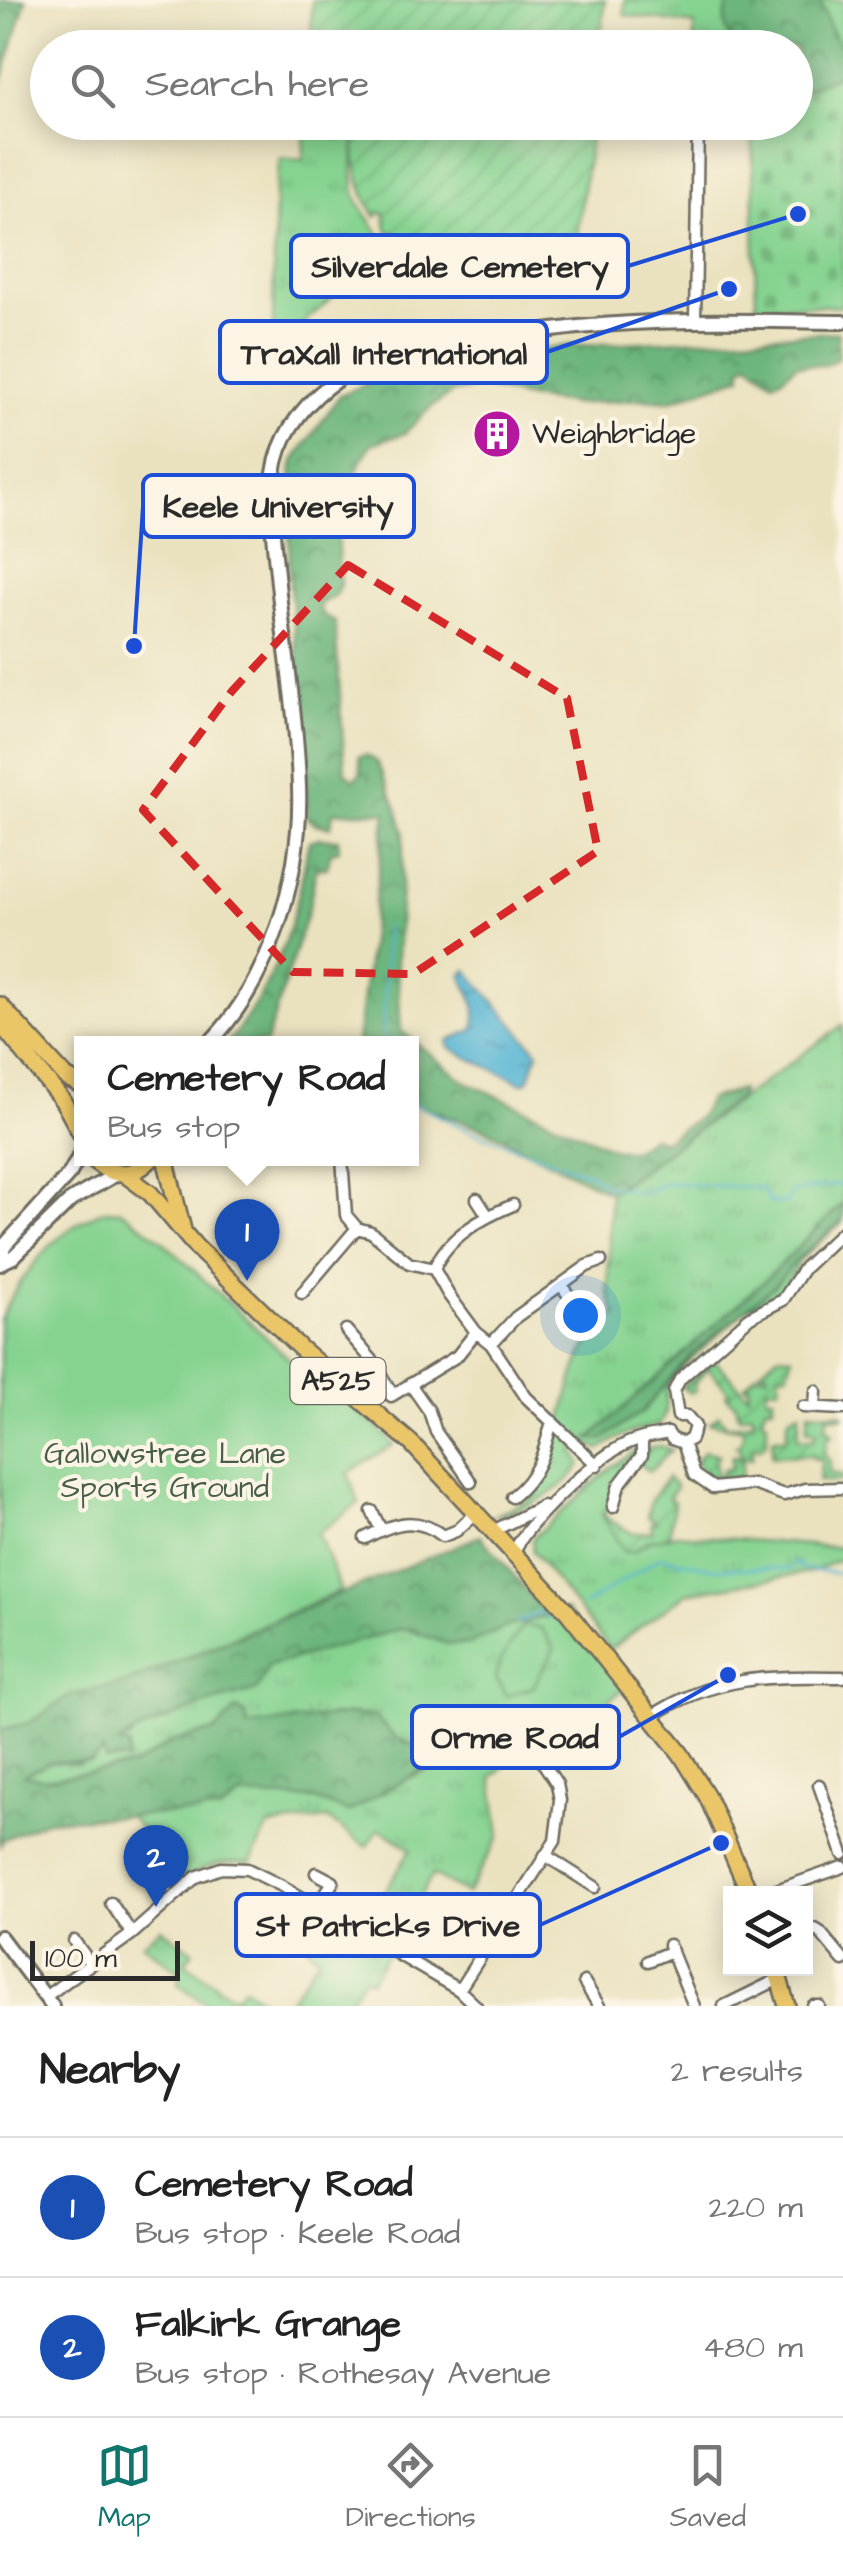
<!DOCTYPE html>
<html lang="en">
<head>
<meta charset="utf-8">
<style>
	body { margin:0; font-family:"Architects Daughter",sans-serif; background:#f2f2f2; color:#222 }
	.controls { position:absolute; right:30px; bottom:30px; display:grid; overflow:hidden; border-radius:0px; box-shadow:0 5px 25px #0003 }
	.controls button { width:90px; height:90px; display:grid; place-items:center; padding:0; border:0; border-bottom:2px solid #e0e0e0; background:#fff; color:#222; font:50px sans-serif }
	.scale { position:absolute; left:30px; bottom:25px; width:150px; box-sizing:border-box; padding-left:10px; border:5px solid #2b2b2b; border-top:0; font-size:28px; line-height:35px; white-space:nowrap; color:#2b2b2b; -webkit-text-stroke:8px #fcf5e5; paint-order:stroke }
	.you { position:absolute; left:580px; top:1315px; width:35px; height:35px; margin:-25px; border:8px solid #fff; border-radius:50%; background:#1a73e8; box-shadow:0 0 0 15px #1a73e833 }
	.badge { display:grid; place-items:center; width:65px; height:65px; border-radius:50%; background:#0f766e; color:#fff; font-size:32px; font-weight:700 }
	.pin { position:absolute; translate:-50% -82px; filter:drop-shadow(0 2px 5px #0008) }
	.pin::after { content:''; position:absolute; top:52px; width:35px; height:30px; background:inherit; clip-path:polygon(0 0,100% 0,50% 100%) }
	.popup { position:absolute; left:74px; top:1036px; width:345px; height:130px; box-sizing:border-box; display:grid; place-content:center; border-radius:0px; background:#fff; filter:drop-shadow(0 2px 8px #0005); font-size:32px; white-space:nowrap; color:#767676 }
	.popup b { font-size:38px; color:#222 }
	.popup::after { content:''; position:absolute; left:50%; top:100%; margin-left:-20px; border:20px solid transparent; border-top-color:#fff }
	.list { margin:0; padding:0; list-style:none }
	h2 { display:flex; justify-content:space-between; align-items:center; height:130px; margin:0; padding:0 40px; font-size:42px }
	h2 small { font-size:32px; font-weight:400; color:#767676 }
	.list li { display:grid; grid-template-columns:65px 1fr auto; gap:30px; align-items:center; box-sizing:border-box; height:140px; padding:0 40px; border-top:2px solid #e0e0e0 }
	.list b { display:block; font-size:38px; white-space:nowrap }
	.list p { margin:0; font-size:32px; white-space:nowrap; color:#767676 }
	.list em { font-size:32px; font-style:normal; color:#767676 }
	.icon { flex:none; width:55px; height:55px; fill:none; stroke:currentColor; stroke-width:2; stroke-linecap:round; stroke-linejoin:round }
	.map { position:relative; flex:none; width:843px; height:2006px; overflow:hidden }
	.search { position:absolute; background:#fff; box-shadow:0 5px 25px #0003; left:30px; right:30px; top:30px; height:110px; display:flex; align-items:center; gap:25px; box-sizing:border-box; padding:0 35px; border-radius:55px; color:#767676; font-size:38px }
	.sheet { height:410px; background:#fff }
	nav { display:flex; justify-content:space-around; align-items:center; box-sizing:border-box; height:140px; border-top:2px solid #e0e0e0; background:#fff; font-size:28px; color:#767676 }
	nav a { display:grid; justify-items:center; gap:5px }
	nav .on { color:#0f766e }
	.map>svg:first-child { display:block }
	.grass { fill:url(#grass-tufts); stroke:#587f5e; stroke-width:2.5 }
	.forest { fill:url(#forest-crowns); stroke:#4c7053; stroke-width:2.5 }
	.cemetery { fill:url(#cemetery-stones); stroke:#587f5e; stroke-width:2.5 }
	.park { fill:#86d391; stroke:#587f5e; stroke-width:2.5 }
	.garden { fill:url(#garden-furrows); stroke:#587f5e; stroke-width:2.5 }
	.water { fill:url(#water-ripples); stroke:#407080; stroke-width:2.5 }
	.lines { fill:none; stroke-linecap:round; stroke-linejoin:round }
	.stream { stroke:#55b5d4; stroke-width:2.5 }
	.minor-casing { stroke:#6e6b5f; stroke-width:15 }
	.tertiary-casing { stroke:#6e6b5f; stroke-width:18 }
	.primary-casing { stroke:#6e6b5f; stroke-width:20 }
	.minor { stroke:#fff; stroke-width:10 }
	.tertiary { stroke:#fff; stroke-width:12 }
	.primary { stroke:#ebc669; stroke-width:15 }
	.marked { fill:none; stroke:#d62828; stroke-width:8; stroke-dasharray:20 12; stroke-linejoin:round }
	.labels { text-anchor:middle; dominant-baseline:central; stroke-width:8; stroke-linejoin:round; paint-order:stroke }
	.shield { fill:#fcf5e5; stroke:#6a6863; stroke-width:2.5 }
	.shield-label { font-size:28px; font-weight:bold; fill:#2b2b2b }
	.poi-label { font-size:30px; fill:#2b2b2b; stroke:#fcf5e5; text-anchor:start }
	.park-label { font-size:30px; fill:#465d4a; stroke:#fcf5e5 }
	.leader { fill:none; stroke:#1d4ed8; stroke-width:4 }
	.callout-dot { fill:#1d4ed8; stroke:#fcf5e5; stroke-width:4 }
	.callout { fill:#fcf5e5; stroke:#1d4ed8; stroke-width:4 }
	.callout-label { font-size:32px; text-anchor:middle; font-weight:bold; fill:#2b2b2b }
</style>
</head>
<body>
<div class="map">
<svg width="843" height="2006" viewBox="0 0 843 2006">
	<defs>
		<pattern id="grass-tufts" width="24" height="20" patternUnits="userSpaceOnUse" patternTransform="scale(2.5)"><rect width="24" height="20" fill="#86d391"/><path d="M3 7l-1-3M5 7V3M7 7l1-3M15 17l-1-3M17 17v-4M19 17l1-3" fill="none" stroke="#74b57d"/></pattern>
		<pattern id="forest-crowns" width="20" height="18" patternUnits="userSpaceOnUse" patternTransform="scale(2.5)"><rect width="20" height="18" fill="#6cb57b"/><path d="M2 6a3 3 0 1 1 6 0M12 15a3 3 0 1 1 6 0" fill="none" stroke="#599365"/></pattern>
		<pattern id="cemetery-stones" width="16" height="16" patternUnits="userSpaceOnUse" patternTransform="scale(2.5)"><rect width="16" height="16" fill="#86d391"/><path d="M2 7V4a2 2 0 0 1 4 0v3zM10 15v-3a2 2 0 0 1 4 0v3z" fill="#74b57d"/></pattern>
		<pattern id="garden-furrows" width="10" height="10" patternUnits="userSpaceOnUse" patternTransform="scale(2.5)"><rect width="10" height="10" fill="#86d391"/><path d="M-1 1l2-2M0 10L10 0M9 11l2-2" fill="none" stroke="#74b57d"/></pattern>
		<pattern id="water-ripples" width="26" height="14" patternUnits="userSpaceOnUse" patternTransform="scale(2.5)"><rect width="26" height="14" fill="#55b5d4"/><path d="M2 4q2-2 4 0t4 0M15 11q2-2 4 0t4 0" fill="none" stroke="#4793ac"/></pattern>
	</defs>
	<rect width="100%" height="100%" fill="#fcf5e5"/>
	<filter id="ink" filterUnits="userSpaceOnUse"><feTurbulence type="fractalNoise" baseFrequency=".01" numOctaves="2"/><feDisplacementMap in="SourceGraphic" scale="20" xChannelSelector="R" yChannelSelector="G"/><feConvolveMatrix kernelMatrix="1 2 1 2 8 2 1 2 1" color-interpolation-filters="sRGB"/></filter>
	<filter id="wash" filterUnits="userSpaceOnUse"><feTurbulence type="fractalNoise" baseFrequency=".0048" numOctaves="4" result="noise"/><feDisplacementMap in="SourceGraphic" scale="40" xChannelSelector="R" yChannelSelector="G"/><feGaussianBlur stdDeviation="2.25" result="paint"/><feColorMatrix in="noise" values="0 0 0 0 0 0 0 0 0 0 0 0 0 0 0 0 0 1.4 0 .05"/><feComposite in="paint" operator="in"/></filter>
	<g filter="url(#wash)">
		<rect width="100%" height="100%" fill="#eae2bf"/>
		<path class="grass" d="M 625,0 L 730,0 C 725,23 723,34 744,47 L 693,47 L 695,25 L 624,15 Z
			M 820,0 L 843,0 L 843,47 L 832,33 Z
			M 305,129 L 356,130 C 355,151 350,176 356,196 C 363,218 384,229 383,253 L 292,333 L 276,333 L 273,325 L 275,193 L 280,158 L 303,160 Z
			M 843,1025 L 843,1203 L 765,1280 L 590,1439 L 642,1412 L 691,1355 L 773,1287 L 797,1259 L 843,1222 L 800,1260 L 780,1293 L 744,1311 L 685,1365 L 667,1388 L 666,1412 L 660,1424 L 623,1435 L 600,1449 L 583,1443 L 574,1451 L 581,1463 C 569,1488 522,1512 496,1515 C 503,1510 522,1505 534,1496 C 556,1477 565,1376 589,1343 C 596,1333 608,1324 616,1316 L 608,1291 L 610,1193 Z
			M 636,1451 L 637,1456 L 610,1508 L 603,1511 L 624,1552 L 633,1551 L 649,1540 L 676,1534 L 843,1548 L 843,1558 L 812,1572 L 687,1593 L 610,1649 L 533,1552 L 532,1539 L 610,1468 Z
			M 566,1610 L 627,1686 L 572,1729 L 557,1732 L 522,1751 L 492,1777 L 500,1835 L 467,1894 L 433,1875 L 391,1942 L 363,1927 L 411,1849 L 379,1829 L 367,1847 L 327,1819 L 269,1826 L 250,1863 C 222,1860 209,1864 185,1879 L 128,1815 L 220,1811 L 241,1796 L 312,1799 L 349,1812 L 397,1783 L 430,1769 L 419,1747 L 397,1739 L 375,1717 L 353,1714 L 215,1731 L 174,1741 L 133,1766 L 45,1779 L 23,1776 L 50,1762 L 79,1764 L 131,1738 L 134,1733 L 201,1705 L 257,1690 L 268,1666 L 404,1628 L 448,1644 L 468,1644 L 508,1626 Z
			M 329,1913 L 342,1921 L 338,1931 L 376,1952 L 380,1945 L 389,1950 L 371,1980 L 364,1976 L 345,2006 L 285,2006 L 319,1957 L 308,1948 Z
			M 161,1928 L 193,1951 L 185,1963 L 235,1997 L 244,1987 L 272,2006 L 210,2006 L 178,1984 L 180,1972 L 142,1944 Z"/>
		<path class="forest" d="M 0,0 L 26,0 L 0,88 Z
			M 730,0 L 820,0 L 832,33 L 843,47 L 843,73 L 796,93 L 796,48 C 774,48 727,56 725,24 C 724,17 728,7 730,0 Z
			M 838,332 L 838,358 L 826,365 L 796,365 L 782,378 L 773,381 L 748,362 L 741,369 L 742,376 L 669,401 L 644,399 L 575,404 L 523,397 L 481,387 L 454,392 L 431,407 L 404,434 L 371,444 L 336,510 L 340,585 L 334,597 L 320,603 L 321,614 L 335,622 L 345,771 L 354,780 L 361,772 L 359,756 L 367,755 L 377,762 L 397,808 L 404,833 L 397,961 L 401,1031 L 464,1081 L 616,1150 L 633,1150 L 652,1137 L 664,1141 L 699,1117 L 709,1099 L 741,1090 L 740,1097 L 610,1193 L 487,1130 L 412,1104 L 412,1044 L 357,1043 L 386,812 L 333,812 L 331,827 L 316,824 L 307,818 L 303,719 L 289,576 L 290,485 L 294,461 L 340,395 L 385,376 L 563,346 Z
			M 319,838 L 338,839 L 339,850 L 331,852 L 327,868 L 316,868 L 309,907 L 266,1043 L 227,1043 C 273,990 297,919 307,849 L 310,841 Z
			M 843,1203 L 843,1220 L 797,1259 L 773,1287 L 691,1355 L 642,1412 L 602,1440 L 589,1439 L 765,1280 Z
			M 480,1536 L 549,1616 L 508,1626 L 469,1644 L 448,1644 L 403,1628 L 268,1666 L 257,1690 L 201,1705 L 135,1733 L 118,1744 L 129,1746 L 128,1760 L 105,1760 L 103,1751 L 91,1762 L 50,1762 L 25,1775 L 45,1779 L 133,1766 L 174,1741 L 215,1731 L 237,1709 L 246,1715 L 247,1726 L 353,1714 L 375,1717 L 397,1739 L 418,1747 L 449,1739 L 452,1753 L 348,1812 L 312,1799 L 241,1796 L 220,1811 L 48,1820 L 4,1839 L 0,1846 L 0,1730 L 30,1722 L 71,1695 L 125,1683 Z"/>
		<path class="cemetery" d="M 843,73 L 843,306 L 756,305 L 752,123 L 796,122 L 796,93 Z"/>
		<path class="park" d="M 106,1210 L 122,1211 L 160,1239 L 286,1356 L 375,1424 L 394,1445 L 348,1473 L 359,1503 L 318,1533 L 341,1591 L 125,1683 L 71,1695 L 30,1722 L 0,1730 L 0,1319 C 22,1273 57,1227 106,1210 Z
			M 523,1625 L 542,1629 L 554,1649 L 533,1687 L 506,1696 L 495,1677 L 500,1661 Z"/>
		<path class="garden" d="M 312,0 L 605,0 L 600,47 L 311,48 Z
			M 315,123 L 592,123 L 570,289 C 528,284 412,280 397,234 L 387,230 L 385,214 L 379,212 L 376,217 C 359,192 352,159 356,131 L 315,129 Z
			M 777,1355 L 793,1356 L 787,1373 L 780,1373 L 779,1387 L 767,1387 L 766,1396 L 773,1397 L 773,1406 L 765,1406 L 762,1420 L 767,1421 L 767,1442 L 759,1448 L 753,1446 L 752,1458 L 743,1458 L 741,1477 L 719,1480 L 724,1469 L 731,1469 L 732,1456 L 741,1457 L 739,1447 L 735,1446 L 741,1443 L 744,1429 L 710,1423 L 719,1415 L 727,1426 L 754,1422 L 752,1413 L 739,1416 L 736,1405 L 726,1395 L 729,1392 L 708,1368 L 694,1384 L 696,1390 L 690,1393 L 682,1387 L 713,1359 L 748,1395 L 749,1386 L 745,1385 L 756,1374 L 767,1375 L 767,1371 L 760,1371 Z
			M 809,1411 L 843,1414 L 843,1417 L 828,1416 L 827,1431 L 832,1431 L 832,1437 L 827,1437 L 825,1455 L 830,1460 L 830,1473 L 842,1475 L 843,1473 L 841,1481 L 819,1481 L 822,1460 L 813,1458 L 813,1455 L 772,1456 L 773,1438 L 786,1438 L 789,1417 L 800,1412 L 798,1438 L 814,1439 L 815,1430 L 807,1430 Z
			M 661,1446 L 671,1450 L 650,1471 L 640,1464 L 647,1449 Z
			M 704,1451 L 719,1455 L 715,1458 L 717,1480 C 706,1477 700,1471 696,1461 Z
			M 667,1477 L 676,1487 L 669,1498 L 674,1502 L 669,1537 L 649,1540 L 633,1551 L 624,1552 L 603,1516 L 632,1533 L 652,1532 L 651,1524 L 656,1522 L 647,1516 L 651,1500 Z"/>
		<path class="water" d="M 467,970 L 538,1052 L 528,1081 L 522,1083 C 497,1069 471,1062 448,1046 L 448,1041 L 473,1030 C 482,1005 469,997 462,975 Z"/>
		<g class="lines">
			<path class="stream" d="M 383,1044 L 386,927
				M 412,1103 L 471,1131 L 593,1175 L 604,1185 L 643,1193 L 666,1183 L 761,1188 L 770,1203 L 787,1203 L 792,1192 L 843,1184
				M 584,1605 L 661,1557 L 712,1568 L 789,1569 L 796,1562 L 802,1569 L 843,1574
				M 518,1622 L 539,1613 L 564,1619"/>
		</g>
	</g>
	<g filter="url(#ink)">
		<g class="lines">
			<g class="minor-casing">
				<path id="minor" d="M 695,321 L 698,122
					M 342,1158 L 346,1215 L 357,1228 L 371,1232 L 409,1263 L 434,1269
					M 477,1199 L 488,1216
					M 434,1269 L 448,1294 L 476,1332 L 491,1344 L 526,1397 L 597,1465
					M 434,1269 C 447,1237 482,1218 513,1205
					M 561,1285 L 572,1300
					M 302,1293 L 357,1228
					M 346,1330 L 372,1360 L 393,1395
					M 491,1344 L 516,1317 L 587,1266 L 601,1261
					M 410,1384 L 429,1411 L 436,1432 L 471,1482
					M 391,1396 L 457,1356 L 476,1332
					M 803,1407 L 843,1409
					M 815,1407 L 816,1391
					M 678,1416 L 674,1391 L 680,1379 L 750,1317 L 783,1300 L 804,1268 L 843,1231
					M 678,1416 L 687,1416 L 695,1426 L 691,1439 L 683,1443
					M 668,1433 L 672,1439 L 683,1443 L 694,1475 L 713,1488 L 753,1484 L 784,1495 L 805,1489 L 843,1488
					M 512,1497 C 539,1476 544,1452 552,1421
					M 613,1507 L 619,1485 L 642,1455 L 642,1439
					M 372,1511 L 381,1530
					M 495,1530 L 543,1506
					M 365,1538 C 394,1523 416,1515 443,1536 L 456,1531 L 477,1512
					M 514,1552 C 527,1522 593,1461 622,1446 C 636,1438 653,1436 668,1433
					M 651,1717 C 713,1675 771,1676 843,1677
					M 819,1785 L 843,1854
					M 545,1855 L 595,1887
					M 316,1873 L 333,1882 L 317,1906
					M 765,1894 L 843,1867
					M 111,1903 L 132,1934
					M 806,1933 L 815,1929 L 820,1932 L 843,1960
					M 74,1941 L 91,1964
					M 669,1945 L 694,2006
					M 648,1961 L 672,1951
					M 584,1982 L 599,2006
					M 459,1990 L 555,1841 L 560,1800 L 557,1784 L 538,1755 L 544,1750
					M 45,1997 L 132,1934 L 196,1877 L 221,1868 L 247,1869 L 282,1886 L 459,1990 L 476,2006
					M 724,2006 L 779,1979
					M 813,2006 L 819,2006"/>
			</g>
			<g class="tertiary-casing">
				<path id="tertiary" d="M 208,1044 C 271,982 302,873 299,787 C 297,719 285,651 278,584 C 274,541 265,491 280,449 C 292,417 320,388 350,372 C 388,352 439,346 481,340 C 514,336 546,330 579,327 C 666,318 755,321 843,322
					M 0,1263 L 13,1257 L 71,1200 L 118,1173
					M 0,1264 L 4,1246 L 70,1173 L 82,1151
					M 0,1937 L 52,2006"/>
			</g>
			<g class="primary-casing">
				<path id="primary" d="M 0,1005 L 66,1077 L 82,1086
					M 0,1023 L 63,1101 L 82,1136
					M 92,1158 C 110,1178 134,1178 152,1158
					M 165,1158 L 183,1230
					M 123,1173 L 150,1193 L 196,1247 L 300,1348 L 411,1443 L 566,1610 L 681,1754 L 707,1796 L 750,1894
					M 776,1968 L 787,2006"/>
			</g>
			<use href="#minor" class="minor"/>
			<use href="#tertiary" class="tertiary"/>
			<use href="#primary" class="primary"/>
		</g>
	</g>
	<path class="marked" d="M 348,565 L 567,698 L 598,851 L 413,974 L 293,972 L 143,810 L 232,691 Z"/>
	<defs>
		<g id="building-disc" transform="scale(2.5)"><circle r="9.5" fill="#b5179e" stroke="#fcf5e5"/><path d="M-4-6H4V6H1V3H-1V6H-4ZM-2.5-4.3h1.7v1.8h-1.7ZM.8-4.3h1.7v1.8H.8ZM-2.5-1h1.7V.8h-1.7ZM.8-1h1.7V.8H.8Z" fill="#fff"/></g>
	</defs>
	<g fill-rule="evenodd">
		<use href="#building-disc" x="497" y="434"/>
	</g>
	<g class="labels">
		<rect class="shield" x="290.5" y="1358" width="95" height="46" rx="8"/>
		<g class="shield-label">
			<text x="338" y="1381">A525</text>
		</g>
		<g class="poi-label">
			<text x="532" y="434">Weighbridge</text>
		</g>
		<g class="park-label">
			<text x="165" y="1454">Gallowstree Lane<tspan x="165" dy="34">Sports Ground</tspan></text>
		</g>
	</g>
	<path class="leader" d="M798 214L628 266M729 289L547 352M134 646L143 506M728 1675L619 1737M721 1843L540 1925"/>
	<g class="callout-dot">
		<circle cx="798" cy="214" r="10"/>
		<circle cx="729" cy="289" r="10"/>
		<circle cx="134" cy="646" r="10"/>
		<circle cx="728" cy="1675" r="10"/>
		<circle cx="721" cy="1843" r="10"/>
	</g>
	<g class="callout">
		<rect x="291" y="235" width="337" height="62" rx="10"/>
		<rect x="220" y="321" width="327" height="62" rx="10"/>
		<rect x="143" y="475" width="271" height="62" rx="10"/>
		<rect x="412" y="1706" width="207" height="62" rx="10"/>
		<rect x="236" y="1894" width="304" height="62" rx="10"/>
	</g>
	<g class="callout-label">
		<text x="460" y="277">Silverdale Cemetery</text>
		<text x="384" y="364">TraXall International</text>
		<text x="278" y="517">Keele University</text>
		<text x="515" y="1748">Orme Road</text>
		<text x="388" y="1936">St Patricks Drive</text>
	</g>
</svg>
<div class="controls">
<button><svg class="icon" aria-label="layers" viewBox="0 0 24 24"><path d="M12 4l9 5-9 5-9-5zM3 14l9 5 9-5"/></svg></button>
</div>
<div class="scale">100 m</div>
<div class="you"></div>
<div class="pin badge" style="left:247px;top:1281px;background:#1a4fb4">1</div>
<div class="popup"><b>Cemetery Road</b>Bus stop</div>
<div class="pin badge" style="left:156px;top:1907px;background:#1a4fb4">2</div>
<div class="search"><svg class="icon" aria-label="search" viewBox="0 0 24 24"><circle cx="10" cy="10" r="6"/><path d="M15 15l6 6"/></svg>Search here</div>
</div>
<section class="sheet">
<h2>Nearby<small>2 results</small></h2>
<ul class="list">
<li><span class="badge" style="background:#1a4fb4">1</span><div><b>Cemetery Road</b><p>Bus stop · Keele Road</p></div><em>220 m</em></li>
<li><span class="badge" style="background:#1a4fb4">2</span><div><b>Falkirk Grange</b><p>Bus stop · Rothesay Avenue</p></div><em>480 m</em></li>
</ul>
</section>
<nav>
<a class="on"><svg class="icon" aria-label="map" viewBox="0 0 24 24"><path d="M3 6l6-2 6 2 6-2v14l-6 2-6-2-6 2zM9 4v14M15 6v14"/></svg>Map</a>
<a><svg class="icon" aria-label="directions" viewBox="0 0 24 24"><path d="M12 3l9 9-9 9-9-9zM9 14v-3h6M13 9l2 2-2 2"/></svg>Directions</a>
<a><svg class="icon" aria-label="saved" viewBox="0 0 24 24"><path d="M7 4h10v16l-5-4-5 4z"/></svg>Saved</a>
</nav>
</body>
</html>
